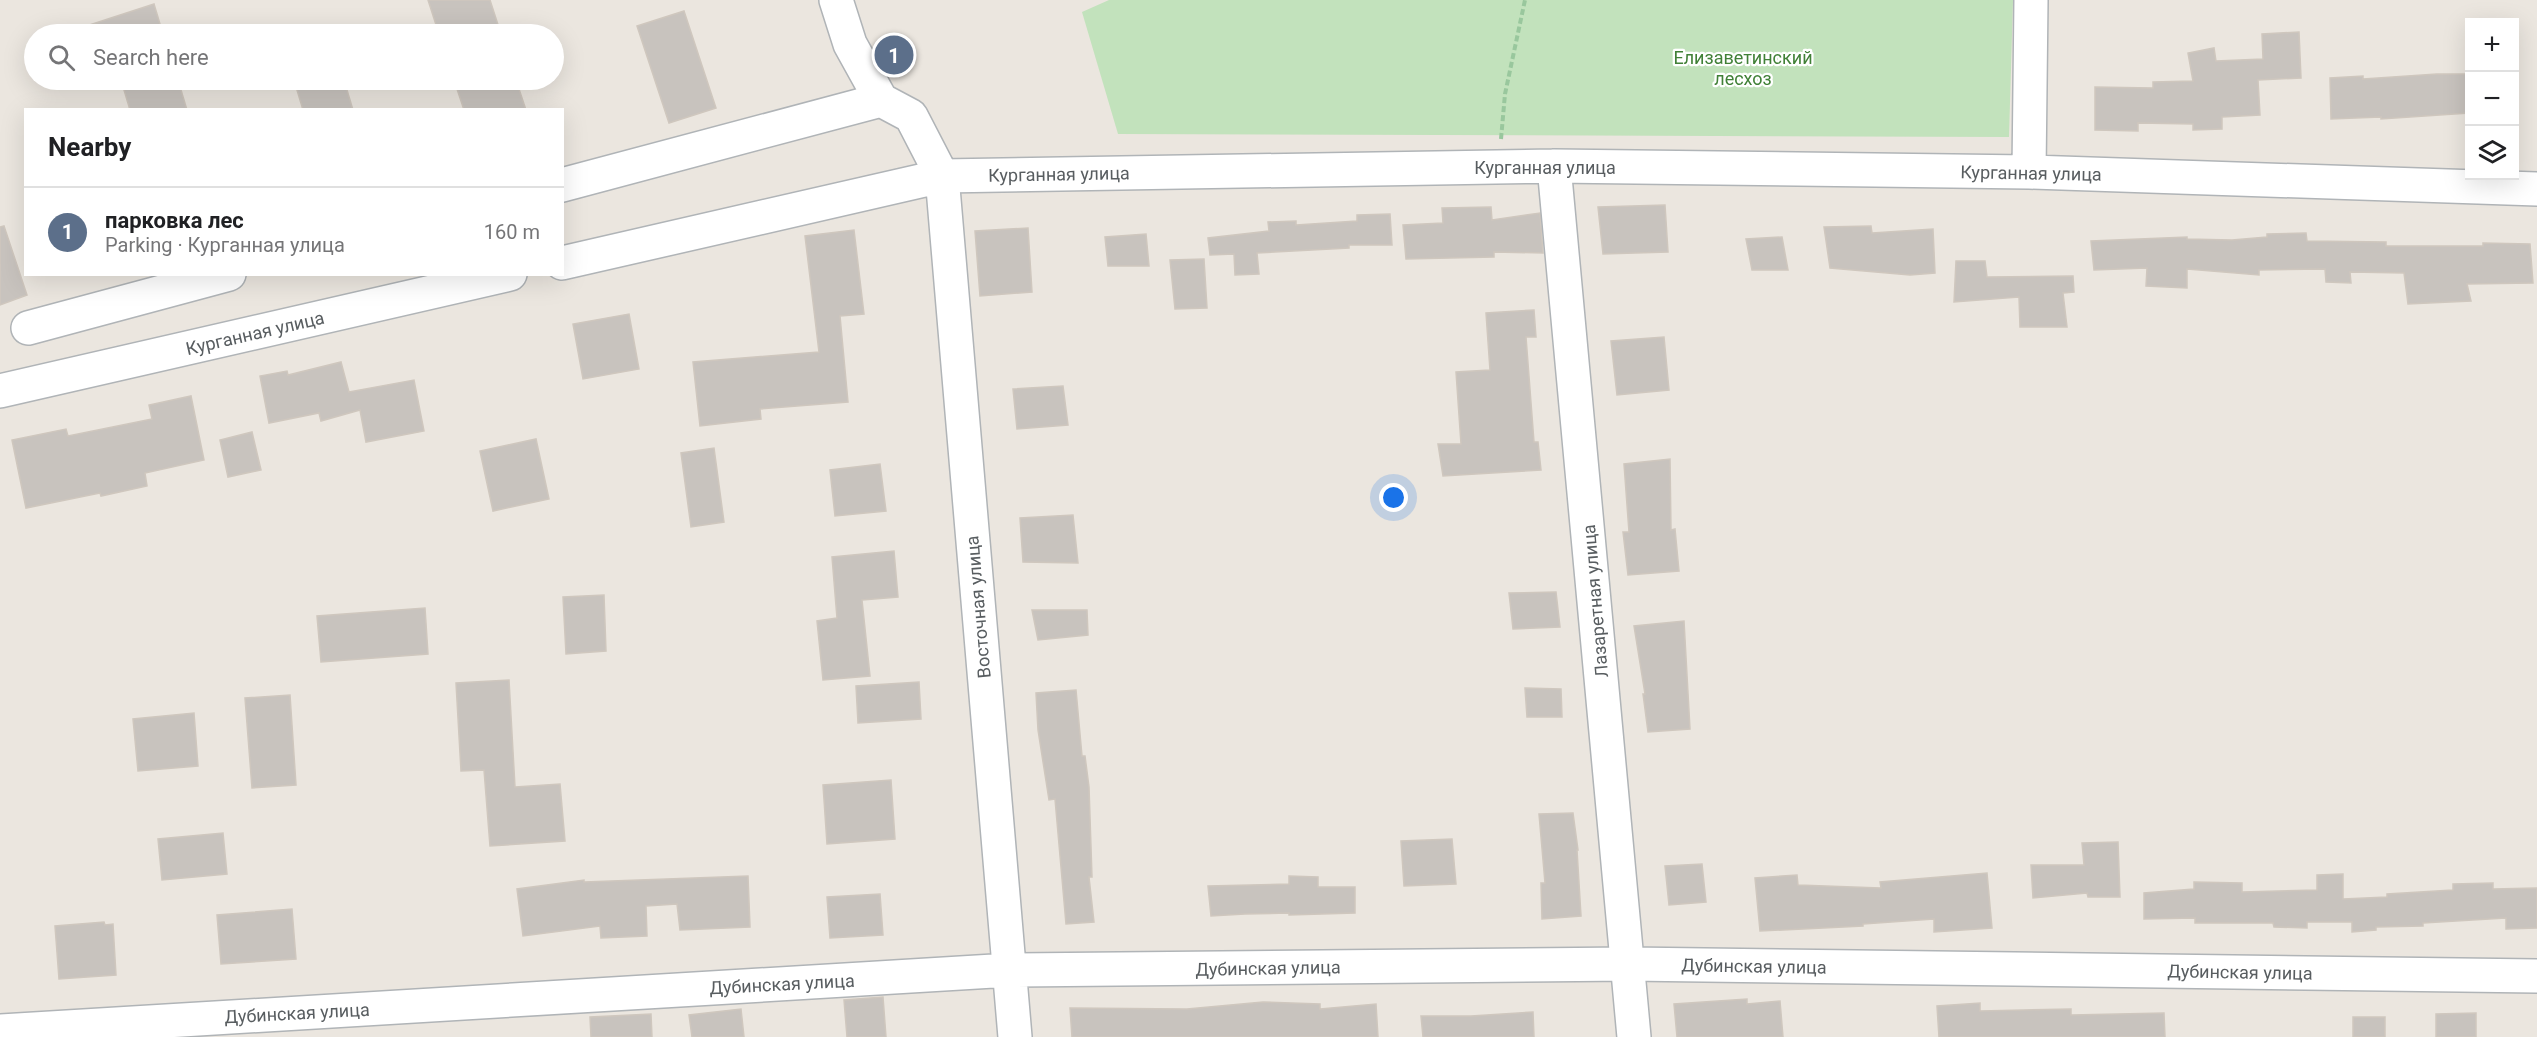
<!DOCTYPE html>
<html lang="en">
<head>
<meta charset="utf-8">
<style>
	body { margin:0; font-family:Roboto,sans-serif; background:#f2f2f2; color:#202124 }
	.controls { position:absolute; right:18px; top:18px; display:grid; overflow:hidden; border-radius:0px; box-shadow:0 6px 24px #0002 }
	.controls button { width:54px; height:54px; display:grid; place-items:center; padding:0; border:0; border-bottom:2px solid #e0e0e0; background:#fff; color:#202124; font:30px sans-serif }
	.you { position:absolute; left:1394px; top:498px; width:21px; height:21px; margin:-15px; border:4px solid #fff; border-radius:50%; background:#1a73e8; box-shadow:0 0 0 9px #1a73e833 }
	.badge { display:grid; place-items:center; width:39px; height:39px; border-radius:50%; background:#db2777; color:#fff; font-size:20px; font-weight:700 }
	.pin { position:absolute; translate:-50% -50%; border:3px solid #fff; box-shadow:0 2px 6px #0006 }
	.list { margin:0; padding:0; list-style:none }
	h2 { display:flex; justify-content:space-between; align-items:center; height:78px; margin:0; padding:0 24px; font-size:26px }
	h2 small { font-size:20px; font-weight:400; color:#757577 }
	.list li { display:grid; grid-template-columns:39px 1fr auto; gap:18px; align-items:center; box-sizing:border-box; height:90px; padding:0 24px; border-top:2px solid #e0e0e0 }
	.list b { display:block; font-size:22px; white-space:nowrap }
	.list p { margin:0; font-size:20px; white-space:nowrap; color:#757577 }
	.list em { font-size:20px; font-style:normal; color:#757577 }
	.icon { flex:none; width:33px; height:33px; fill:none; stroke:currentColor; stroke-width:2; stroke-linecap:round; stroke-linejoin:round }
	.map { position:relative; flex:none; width:2537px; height:1037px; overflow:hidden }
	.search { position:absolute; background:#fff; box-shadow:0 6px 24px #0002; left:24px; top:24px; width:540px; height:66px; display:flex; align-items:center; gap:15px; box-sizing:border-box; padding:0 21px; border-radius:33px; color:#757577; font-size:22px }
	.panel { position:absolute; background:#fff; box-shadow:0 6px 24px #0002; left:24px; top:108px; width:540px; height:168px; border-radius:0px }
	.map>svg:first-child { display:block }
	.green { fill:#c2e2bc }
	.building { fill:#c8c3be; stroke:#cfc7be; stroke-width:1.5 }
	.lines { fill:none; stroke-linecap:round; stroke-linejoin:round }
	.minor-casing { stroke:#b0b4b7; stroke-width:36 }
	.path { stroke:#99c79d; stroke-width:4; stroke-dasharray:6 3; stroke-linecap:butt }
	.minor { stroke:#fff; stroke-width:33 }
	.labels { text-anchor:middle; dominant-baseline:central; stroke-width:4.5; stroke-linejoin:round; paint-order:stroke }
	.park-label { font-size:18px; fill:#408037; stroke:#fff }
	.street-label { font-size:18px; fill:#585d60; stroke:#fff }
</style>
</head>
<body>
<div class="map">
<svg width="2537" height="1037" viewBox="0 0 2537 1037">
	<rect width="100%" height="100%" fill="#ebe6df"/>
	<path class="green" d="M 1109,0 L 2013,0 L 2009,137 L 1118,134 L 1082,12 Z"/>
	<path class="building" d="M 428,0 L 490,0 L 501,34 L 439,34 Z
		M 154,4 L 163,34 L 75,34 L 74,30 Z
		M 684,11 L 716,108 L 669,123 L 637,26 Z
		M 2299,32 L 2301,78 L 2258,80 L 2260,115 L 2222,117 L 2222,129 L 2193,130 L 2193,124 L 2138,123 L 2138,131 L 2095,130 L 2095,87 L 2153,88 L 2153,82 L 2193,81 L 2188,53 L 2214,48 L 2216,61 L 2263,59 L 2262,34 Z
		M 2437,74 L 2469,74 L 2469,113 L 2381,119 L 2381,117 L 2331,119 L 2330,78 L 2363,76 L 2363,79 Z
		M 121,80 L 178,80 L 187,110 L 130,110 Z
		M 294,80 L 344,80 L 353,110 L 303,110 Z
		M 454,80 L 516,80 L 526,110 L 464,110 Z
		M 1665,205 L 1668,252 L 1603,254 L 1598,207 Z
		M 1491,207 L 1492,220 L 1540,213 L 1543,253 L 1494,252 L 1494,257 L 1406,259 L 1403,225 L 1443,223 L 1442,208 Z
		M 1390,214 L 1392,245 L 1349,245 L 1349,248 L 1257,253 L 1259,274 L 1235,275 L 1234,254 L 1210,255 L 1208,238 L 1269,231 L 1268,222 L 1296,221 L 1296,225 L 1357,221 L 1357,215 Z
		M 4,226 L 27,295 L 0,305 L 0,227 Z
		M 1871,226 L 1872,233 L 1933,229 L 1935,273 L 1910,275 L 1830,268 L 1824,227 Z
		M 1028,228 L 1032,292 L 980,296 L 975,231 Z
		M 854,230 L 864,314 L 840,316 L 848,402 L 760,409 L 761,419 L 700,426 L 693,362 L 819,352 L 805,236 Z
		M 2306,233 L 2307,241 L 2386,242 L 2386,246 L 2483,246 L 2483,243 L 2530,244 L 2533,283 L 2467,284 L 2471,301 L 2408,304 L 2404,273 L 2350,272 L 2351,283 L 2326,282 L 2325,269 L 2259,270 L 2259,275 L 2187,269 L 2187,288 L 2146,286 L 2147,268 L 2094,270 L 2091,241 L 2187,237 L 2187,239 L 2232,240 L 2267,237 L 2267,234 Z
		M 1146,234 L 1149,266 L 1108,266 L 1105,237 Z
		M 1782,237 L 1788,270 L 1752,270 L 1746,239 Z
		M 1204,259 L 1207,308 L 1175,309 L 1170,260 Z
		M 1956,261 L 1985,261 L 1987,277 L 2073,276 L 2074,292 L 2063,293 L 2067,327 L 2020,327 L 2019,297 L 1954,302 Z
		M 1534,310 L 1536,337 L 1526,337 L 1534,442 L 1538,442 L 1541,470 L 1443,476 L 1438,444 L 1461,444 L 1456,372 L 1490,370 L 1486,313 Z
		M 629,314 L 639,369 L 583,379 L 573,324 Z
		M 1664,337 L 1669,390 L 1617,395 L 1611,341 Z
		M 341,362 L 349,392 L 414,380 L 424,431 L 366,442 L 360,410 L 321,421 L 319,413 L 269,423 L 260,376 L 287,371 L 288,375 Z
		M 1063,386 L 1068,425 L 1017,429 L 1013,389 Z
		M 191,396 L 204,460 L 145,473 L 147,486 L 101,496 L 100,493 L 26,508 L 12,440 L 66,429 L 68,436 L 152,419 L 149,405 Z
		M 252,432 L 261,470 L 228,477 L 220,440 Z
		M 536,439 L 549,499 L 493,511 L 480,451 Z
		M 714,448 L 724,522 L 691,527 L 681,453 Z
		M 1670,459 L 1671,530 L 1675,529 L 1679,571 L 1628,575 L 1623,532 L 1629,532 L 1624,464 Z
		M 880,464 L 886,511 L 835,516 L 830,470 Z
		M 1073,515 L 1078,563 L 1023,562 L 1020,518 Z
		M 894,551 L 898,597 L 862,600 L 870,676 L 823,680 L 817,621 L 837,618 L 832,557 Z
		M 1556,592 L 1560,627 L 1513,629 L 1509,593 Z
		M 604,595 L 606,651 L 566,654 L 563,597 Z
		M 425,608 L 428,654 L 321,662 L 317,616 Z
		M 1032,610 L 1087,610 L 1088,635 L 1038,640 Z
		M 1684,621 L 1690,729 L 1648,732 L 1643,694 L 1645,694 L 1634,626 Z
		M 509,680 L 515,787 L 560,784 L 565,841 L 490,846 L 484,770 L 461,771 L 456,683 Z
		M 919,682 L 921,719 L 858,723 L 856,686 Z
		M 1525,688 L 1561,689 L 1562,717 L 1527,717 Z
		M 1076,690 L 1082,756 L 1085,756 L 1089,787 L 1092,877 L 1089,877 L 1094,922 L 1066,924 L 1055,799 L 1049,800 L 1038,730 L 1036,693 Z
		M 290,695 L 296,785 L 252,788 L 245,698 Z
		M 194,713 L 198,766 L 138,771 L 133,719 Z
		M 891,780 L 895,839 L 827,844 L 823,785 Z
		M 1573,813 L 1578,850 L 1577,850 L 1581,916 L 1542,919 L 1541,883 L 1545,883 L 1539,814 Z
		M 223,833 L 227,874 L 162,880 L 158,839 Z
		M 1452,839 L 1456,884 L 1404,886 L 1401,841 Z
		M 2118,842 L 2120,897 L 2088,897 L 2087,893 L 2033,898 L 2031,865 L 2084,865 L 2082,843 Z
		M 1702,864 L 1706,902 L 1669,905 L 1665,866 Z
		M 1987,873 L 1992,928 L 1934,932 L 1934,919 L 1863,924 L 1863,926 L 1760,931 L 1755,878 L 1797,875 L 1798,885 L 1881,888 L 1880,882 Z
		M 2343,874 L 2343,899 L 2387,897 L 2387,894 L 2453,890 L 2453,884 L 2493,883 L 2493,889 L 2537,888 L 2537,928 L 2506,929 L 2506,918 L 2423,923 L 2423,926 L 2376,927 L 2376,930 L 2352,932 L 2352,922 L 2307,922 L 2307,928 L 2274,927 L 2273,923 L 2195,923 L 2195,918 L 2144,919 L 2144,893 L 2194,889 L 2194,882 L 2242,883 L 2242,892 L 2317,890 L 2317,875 Z
		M 748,876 L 750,927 L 680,930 L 677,904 L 646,906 L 647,936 L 601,938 L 600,926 L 523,936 L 517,889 L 584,880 L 584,882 Z
		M 1289,876 L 1318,877 L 1318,887 L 1355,887 L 1355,913 L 1289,915 L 1289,913 L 1245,914 L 1211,916 L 1208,886 L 1289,884 Z
		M 880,894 L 883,935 L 830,938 L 827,897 Z
		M 292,909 L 296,959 L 221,964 L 217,915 Z
		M 104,922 L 105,925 L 113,924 L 116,975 L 59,979 L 55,926 Z
		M 883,997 L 886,1037 L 847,1037 L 844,1000 Z
		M 1747,999 L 1747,1004 L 1780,1001 L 1783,1037 L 1677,1037 L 1674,1004 Z
		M 1263,1002 L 1320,1004 L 1320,1009 L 1376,1004 L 1378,1037 L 1072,1037 L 1070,1008 L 1187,1009 Z
		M 1980,1003 L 1980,1011 L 2071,1009 L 2071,1015 L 2164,1013 L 2165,1037 L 1939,1037 L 1937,1006 Z
		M 741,1009 L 744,1037 L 692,1037 L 689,1015 Z
		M 1533,1012 L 1534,1037 L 1423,1037 L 1421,1016 L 1471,1016 Z
		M 2476,1013 L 2476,1037 L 2436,1037 L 2436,1014 Z
		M 651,1014 L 652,1037 L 591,1037 L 590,1017 Z
		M 2353,1017 L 2385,1017 L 2385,1037 L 2353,1037 Z"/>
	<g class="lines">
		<g class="minor-casing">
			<path id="minor" d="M 836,0 L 850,44 L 881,100 L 911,116 L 942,176 L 1015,1037
				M 1554,166 L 1634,1037
				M 2029,172 L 2031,0
				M 562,185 L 881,100
				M 562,263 L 942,176 L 1554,166 L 2029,172 L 2537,189
				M 28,328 L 229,274
				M 0,391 L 510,274
				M 0,1031 L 1010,970 L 1629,964 L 2537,976"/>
		</g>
		<path class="path" d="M 1501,139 L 1505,94 L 1525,0"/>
		<use href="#minor" class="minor"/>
	</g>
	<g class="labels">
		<g class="park-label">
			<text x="1743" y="57">Елизаветинский<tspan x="1743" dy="21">лесхоз</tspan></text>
		</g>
		<g class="street-label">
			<text x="1545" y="167">Курганная улица</text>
			<text transform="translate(2031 173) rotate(1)">Курганная улица</text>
			<text transform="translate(1059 174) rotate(-1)">Курганная улица</text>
			<text transform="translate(255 333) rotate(-13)">Курганная улица</text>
			<text transform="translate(1595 601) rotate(-95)">Лазаретная улица</text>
			<text transform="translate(978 607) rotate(-95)">Восточная улица</text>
			<text transform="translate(1754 966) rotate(1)">Дубинская улица</text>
			<text transform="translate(1268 968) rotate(-1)">Дубинская улица</text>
			<text transform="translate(2240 972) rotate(1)">Дубинская улица</text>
			<text transform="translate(782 984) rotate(-3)">Дубинская улица</text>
			<text transform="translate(297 1013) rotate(-3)">Дубинская улица</text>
		</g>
	</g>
</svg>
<div class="controls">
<button>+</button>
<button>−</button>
<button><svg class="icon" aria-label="layers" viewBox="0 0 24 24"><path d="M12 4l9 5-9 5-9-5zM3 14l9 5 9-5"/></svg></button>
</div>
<div class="you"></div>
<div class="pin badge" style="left:894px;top:55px;background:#5c6f8a">1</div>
<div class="search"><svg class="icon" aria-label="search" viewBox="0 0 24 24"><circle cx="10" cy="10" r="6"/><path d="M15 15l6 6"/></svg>Search here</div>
<section class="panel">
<h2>Nearby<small></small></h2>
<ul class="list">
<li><span class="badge" style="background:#5c6f8a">1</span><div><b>парковка лес</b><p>Parking · Курганная улица</p></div><em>160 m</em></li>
</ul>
</section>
</div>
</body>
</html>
